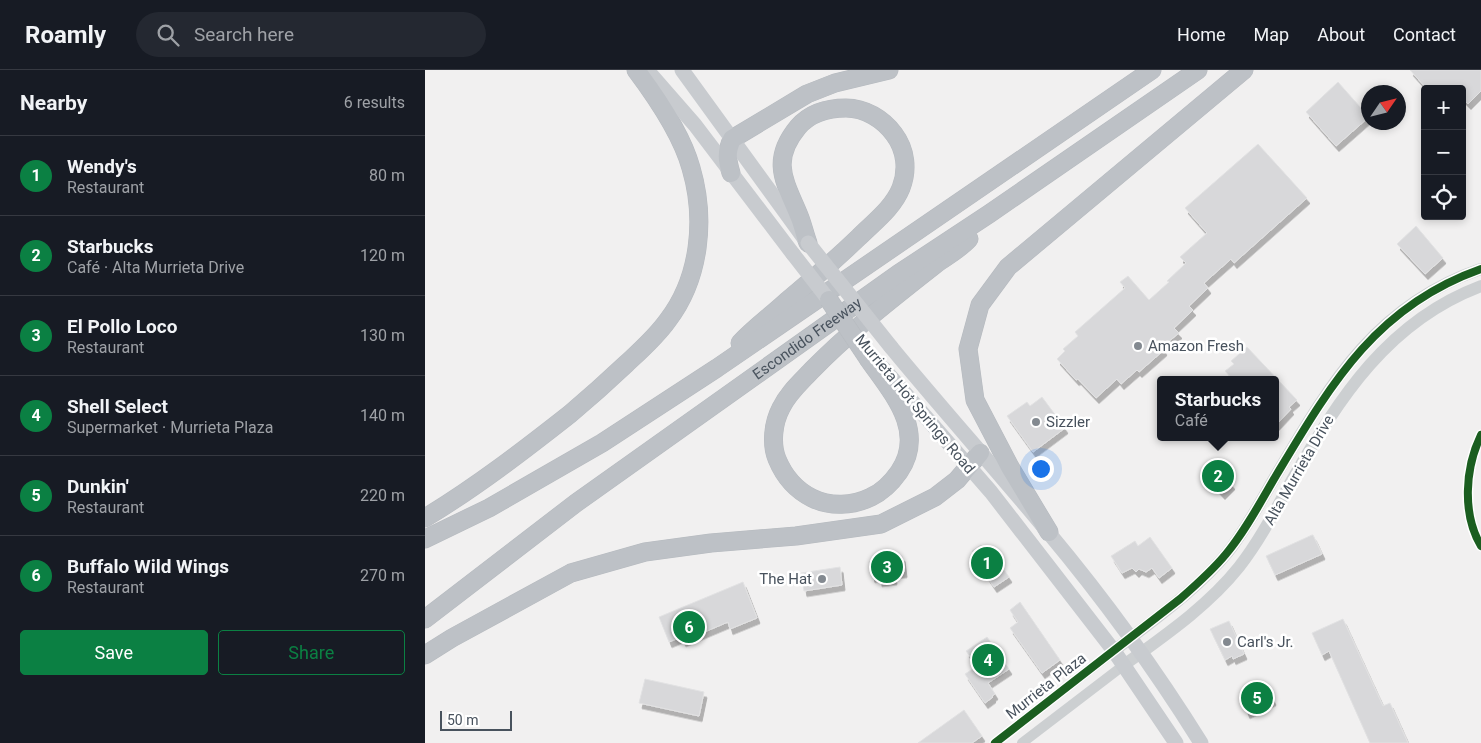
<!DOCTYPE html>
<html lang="en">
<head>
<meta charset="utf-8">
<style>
	body { margin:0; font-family:Roboto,sans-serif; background:#242831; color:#f1f3f6 }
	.controls { position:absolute; right:15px; top:15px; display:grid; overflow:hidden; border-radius:5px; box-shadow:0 2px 8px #0003 }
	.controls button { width:45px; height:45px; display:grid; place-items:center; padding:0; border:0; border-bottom:1px solid #363941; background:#171b24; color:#f1f3f6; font:25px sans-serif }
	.compass { position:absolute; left:936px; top:15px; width:45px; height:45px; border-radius:50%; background:#171b24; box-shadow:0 2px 8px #0003; rotate:55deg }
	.scale { position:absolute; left:15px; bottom:12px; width:72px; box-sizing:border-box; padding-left:5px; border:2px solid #48525d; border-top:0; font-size:14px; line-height:18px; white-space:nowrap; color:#48525d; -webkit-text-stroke:4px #fff; paint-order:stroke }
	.you { position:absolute; left:615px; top:398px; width:18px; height:18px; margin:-12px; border:4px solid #fff; border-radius:50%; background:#1a73e8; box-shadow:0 0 0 8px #1a73e833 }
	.badge { display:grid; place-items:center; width:32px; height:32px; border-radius:50%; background:#0b8043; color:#fff; font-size:16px; font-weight:700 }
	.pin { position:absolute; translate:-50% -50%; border:2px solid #fff; box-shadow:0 1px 5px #0006 }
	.popup { position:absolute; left:732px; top:306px; width:122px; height:65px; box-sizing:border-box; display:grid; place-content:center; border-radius:5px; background:#171b24; filter:drop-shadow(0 1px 4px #0005); font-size:16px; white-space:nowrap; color:#9ea1a6 }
	.popup b { font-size:19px; color:#f1f3f6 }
	.popup::after { content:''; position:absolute; left:50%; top:100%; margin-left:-10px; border:10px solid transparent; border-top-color:#171b24 }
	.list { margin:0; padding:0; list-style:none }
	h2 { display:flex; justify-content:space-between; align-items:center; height:65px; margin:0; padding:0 20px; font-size:21px }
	h2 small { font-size:16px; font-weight:400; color:#9ea1a6 }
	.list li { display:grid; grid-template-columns:32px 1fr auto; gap:15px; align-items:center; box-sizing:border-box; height:80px; padding:0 20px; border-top:1px solid #363941 }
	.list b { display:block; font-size:19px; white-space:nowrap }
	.list p { margin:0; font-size:16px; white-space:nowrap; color:#9ea1a6 }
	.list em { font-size:16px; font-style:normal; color:#9ea1a6 }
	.actions { display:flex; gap:10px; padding:15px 20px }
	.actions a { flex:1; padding:11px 0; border:1px solid #0b8043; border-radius:5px; text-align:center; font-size:18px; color:#0b8043 }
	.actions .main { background:#0b8043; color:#fff }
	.icon { flex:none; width:28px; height:28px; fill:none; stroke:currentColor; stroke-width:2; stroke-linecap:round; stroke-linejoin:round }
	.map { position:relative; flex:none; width:1056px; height:673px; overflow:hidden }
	header { display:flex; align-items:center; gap:30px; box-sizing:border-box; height:70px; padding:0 25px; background:#171b24; border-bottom:1px solid #363941 }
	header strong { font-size:24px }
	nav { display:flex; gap:28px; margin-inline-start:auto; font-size:18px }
	.search { width:350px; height:45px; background:#242831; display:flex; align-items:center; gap:12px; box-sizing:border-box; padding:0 18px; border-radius:28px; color:#9ea1a6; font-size:19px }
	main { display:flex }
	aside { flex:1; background:#171b24 }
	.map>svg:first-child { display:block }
	.building { fill:#d8d8da; stroke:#e2e2e3; filter:url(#shadow) }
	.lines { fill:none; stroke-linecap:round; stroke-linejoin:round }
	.motorway-casing { stroke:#b6babf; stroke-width:19 }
	.minor { stroke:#cccfd1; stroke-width:10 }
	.tertiary { stroke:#cccfd1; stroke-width:12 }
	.primary { stroke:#c8cbcf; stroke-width:15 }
	.motorway { stroke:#bdc1c6; stroke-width:18 }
	.motorway-bridge-casing { stroke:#b6babf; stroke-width:19; stroke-linecap:butt }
	.primary-bridge { stroke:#c8cbcf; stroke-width:15 }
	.motorway-bridge { stroke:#bdc1c6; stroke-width:18 }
	.cycleway-casing { stroke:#fff; stroke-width:11 }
	.cycleway { stroke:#1b5e20; stroke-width:8 }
	.poi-dot { fill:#838990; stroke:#fff; stroke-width:2 }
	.labels { text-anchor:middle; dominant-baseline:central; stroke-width:5; stroke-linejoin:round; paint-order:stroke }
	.street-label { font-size:15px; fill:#48525d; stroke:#fff }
	.poi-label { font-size:15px; fill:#48525d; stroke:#fff; text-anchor:start }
</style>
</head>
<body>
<header>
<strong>Roamly</strong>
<div class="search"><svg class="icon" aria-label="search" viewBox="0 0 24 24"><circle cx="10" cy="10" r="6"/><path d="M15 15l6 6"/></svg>Search here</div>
<nav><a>Home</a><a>Map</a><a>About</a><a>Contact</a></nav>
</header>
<main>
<aside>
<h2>Nearby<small>6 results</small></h2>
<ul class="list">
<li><span class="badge">1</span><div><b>Wendy's</b><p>Restaurant</p></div><em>80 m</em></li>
<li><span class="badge">2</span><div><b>Starbucks</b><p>Café · Alta Murrieta Drive</p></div><em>120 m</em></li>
<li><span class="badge">3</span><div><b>El Pollo Loco</b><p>Restaurant</p></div><em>130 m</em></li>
<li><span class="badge">4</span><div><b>Shell Select</b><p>Supermarket · Murrieta Plaza</p></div><em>140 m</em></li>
<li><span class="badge">5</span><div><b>Dunkin'</b><p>Restaurant</p></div><em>220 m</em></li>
<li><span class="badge">6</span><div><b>Buffalo Wild Wings</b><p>Restaurant</p></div><em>270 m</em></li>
</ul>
<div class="actions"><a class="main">Save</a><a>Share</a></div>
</aside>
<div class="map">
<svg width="1056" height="673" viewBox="0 0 1056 673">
	<defs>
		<filter id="shadow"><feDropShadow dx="3" dy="5.5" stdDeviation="0" flood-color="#0004"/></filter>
	</defs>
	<rect width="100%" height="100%" fill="#f1f0f0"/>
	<path class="building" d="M 985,0 L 1056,0 L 1056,21 L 1043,34 L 1037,28 L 1037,19 L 1002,19 Z
		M 913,12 L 944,47 L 911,76 L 881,42 Z
		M 833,74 L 882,128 L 809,193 L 806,189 L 779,213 L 783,218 L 764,236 L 768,240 L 749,258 L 754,263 L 737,277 L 739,280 L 714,302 L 712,300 L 696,314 L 692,309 L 671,328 L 653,309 L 651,310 L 632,289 L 640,281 L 638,279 L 653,266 L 650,262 L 700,218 L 695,212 L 703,206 L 724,230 L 744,212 L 742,211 L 761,193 L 755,187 L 782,163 L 760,138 Z
		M 991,156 L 1018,188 L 1000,204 L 972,174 Z
		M 822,277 L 872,330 L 864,337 L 866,339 L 850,356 L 850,310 L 808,310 L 800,301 L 809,294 L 806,291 Z
		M 617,327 L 640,358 L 608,382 L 582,346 L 602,332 L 605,336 Z
		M 787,392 L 807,414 L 797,424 L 777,402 Z
		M 887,465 L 888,465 L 897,484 L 850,505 L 841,486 Z
		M 725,467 L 747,498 L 734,508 L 727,498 L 721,502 L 714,499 L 711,502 L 707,498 L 697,503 L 686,486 L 710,471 L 713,476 Z
		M 556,475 L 562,484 L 566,481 L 584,507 L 569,517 L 557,499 L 555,501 L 545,487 L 549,484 L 547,481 Z
		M 477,486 L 479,502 L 468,503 L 469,509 L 454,511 L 454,506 L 447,507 L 444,492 Z
		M 415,497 L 417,515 L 379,521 L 376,503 Z
		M 318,512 L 332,548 L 305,559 L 303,552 L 258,571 L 256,567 L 244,572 L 234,547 Z
		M 595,532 L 635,590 L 617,603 L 585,558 L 593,552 L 585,540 Z
		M 918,549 L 958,636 L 965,633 L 983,673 L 945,673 L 904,581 L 897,585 L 887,563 Z
		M 804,551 L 819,584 L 808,589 L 807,586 L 800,590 L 785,559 Z
		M 562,567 L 584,599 L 563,613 L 570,624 L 567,626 L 568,627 L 560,633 L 540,604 L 552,596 L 541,581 Z
		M 220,609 L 279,622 L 274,646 L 214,633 Z
		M 841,615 L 848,630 L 822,643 L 815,626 Z
		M 539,640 L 557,666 L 547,673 L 493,673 Z"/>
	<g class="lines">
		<g class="motorway-casing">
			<g id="motorway">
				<path d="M 306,103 C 302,90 301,82 307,69 L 382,24 L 410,13 L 464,0"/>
				<path d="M 315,273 C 330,257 347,245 363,230 C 387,210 411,189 434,167 C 449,152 468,138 476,118 C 483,100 481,80 469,64 C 458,49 440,38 421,38 C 403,38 385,43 373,57 C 344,92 361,113 375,148 C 378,156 380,165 383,173"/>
				<path d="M 444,290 C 467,323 502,361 474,402 C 467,412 457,422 446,427 C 428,436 405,437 387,428 C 371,420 359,406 352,389 C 346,374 348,353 356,338 C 363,323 376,312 387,300 C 425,261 468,228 511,194 C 522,186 535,179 544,169"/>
				<path d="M 0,448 C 51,417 98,381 145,344 C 164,328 183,311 201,294 C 216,280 231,267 243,250 C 275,208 281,149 266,98 C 257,65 232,28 211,0"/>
				<path d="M 624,462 L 585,397 L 550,330 L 543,279 L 555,235 L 583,197 L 819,0"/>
				<path d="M 0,469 L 64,438 L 177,373 L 292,298 L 727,0"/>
				<path id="s1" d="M 0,549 L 151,433 L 473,204 L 564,144 L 773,0"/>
				<path d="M 0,585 L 27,568 L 146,503 L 220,482 L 286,473 L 371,466 L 456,454 L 510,427 L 532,410 L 555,383"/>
			</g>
		</g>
		<path class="minor" d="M 1056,365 C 1040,398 1037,444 1056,476
			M 570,673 L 689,581
			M 597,673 L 699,595"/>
		<path class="tertiary" d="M 689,581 C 728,550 771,521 803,482 C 822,458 837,429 853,402 C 906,313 951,235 1056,199
			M 699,595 C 739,566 783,536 814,497 C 835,470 851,439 867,410 C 915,327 963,251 1056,216"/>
		<path class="primary" d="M 222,0 L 270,55 L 368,184
			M 257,0 L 379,168
			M 466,277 C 517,339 571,399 623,462 C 679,529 730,599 776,673
			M 458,298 L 566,422 L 689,581 L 751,673"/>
		<use href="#motorway" class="motorway"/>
		<g class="motorway-bridge-casing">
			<path id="motorway-bridge" d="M 404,230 L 444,290"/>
		</g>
		<path class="primary-bridge" d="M 383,173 L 466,277
			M 368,184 L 410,238"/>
		<use href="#motorway-bridge" class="motorway-bridge"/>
		<g class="cycleway-casing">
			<path id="cycleway" d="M 1056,365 C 1040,398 1037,444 1056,476
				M 570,673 L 755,529 C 771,515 787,501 801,484 C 821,460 836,431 852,404 C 906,314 951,236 1056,199"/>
		</g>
		<use href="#cycleway" class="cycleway"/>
	</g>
	<g class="poi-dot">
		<circle cx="713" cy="276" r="5"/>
		<circle cx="611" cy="352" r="5"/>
		<circle cx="397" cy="509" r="5"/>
		<circle cx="802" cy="572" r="5"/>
	</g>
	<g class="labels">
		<g class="street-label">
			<text stroke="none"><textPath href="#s1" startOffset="474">Escondido Freeway</textPath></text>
			<text transform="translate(490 334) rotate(50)">Murrieta Hot Springs Road</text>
			<text transform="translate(874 400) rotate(-60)">Alta Murrieta Drive</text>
			<text transform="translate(621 616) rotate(-38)">Murrieta Plaza</text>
		</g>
		<g class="poi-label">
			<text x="723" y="276">Amazon Fresh</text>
			<text x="621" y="352">Sizzler</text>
			<text x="387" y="509" text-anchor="end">The Hat</text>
			<text x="812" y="572">Carl's Jr.</text>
		</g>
	</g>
</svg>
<div class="controls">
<button>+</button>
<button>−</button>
<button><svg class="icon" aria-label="locate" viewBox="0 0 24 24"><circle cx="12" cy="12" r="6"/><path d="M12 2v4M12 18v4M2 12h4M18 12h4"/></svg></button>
</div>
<svg class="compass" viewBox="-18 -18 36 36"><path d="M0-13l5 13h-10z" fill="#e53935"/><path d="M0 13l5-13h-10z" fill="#9ea1a6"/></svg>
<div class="scale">50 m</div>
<div class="you"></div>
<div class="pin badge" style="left:562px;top:493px">1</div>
<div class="pin badge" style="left:793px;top:406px">2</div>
<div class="popup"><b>Starbucks</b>Café</div>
<div class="pin badge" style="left:462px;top:497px">3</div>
<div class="pin badge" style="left:563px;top:590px">4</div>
<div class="pin badge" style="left:832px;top:628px">5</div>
<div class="pin badge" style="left:264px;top:557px">6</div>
</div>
</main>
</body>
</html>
